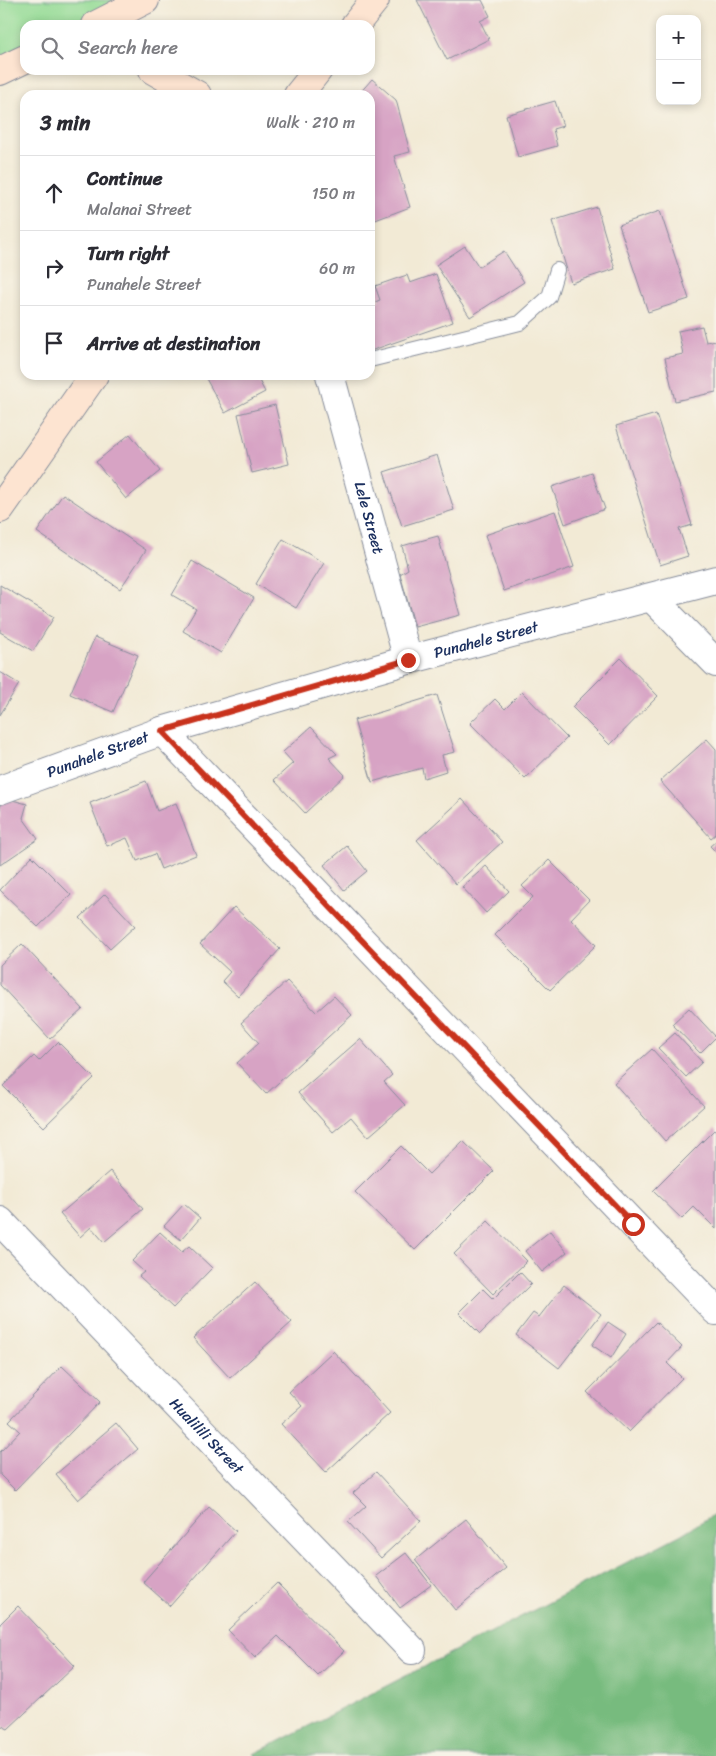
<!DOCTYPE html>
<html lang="en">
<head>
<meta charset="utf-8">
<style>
	body { margin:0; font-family:Sriracha,sans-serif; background:#f2f2f3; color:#2b2b33 }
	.controls { position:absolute; right:15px; top:15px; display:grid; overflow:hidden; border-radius:10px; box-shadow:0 2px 8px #0003 }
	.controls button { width:45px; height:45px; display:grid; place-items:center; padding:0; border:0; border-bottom:1px solid #e1e1e2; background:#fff; color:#2b2b33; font:25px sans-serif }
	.stop { position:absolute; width:15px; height:15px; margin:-11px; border:4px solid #c8321e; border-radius:50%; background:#fff }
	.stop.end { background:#c8321e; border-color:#fff; box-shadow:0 1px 5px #0008 }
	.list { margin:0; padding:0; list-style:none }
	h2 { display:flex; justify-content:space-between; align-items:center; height:65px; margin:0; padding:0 20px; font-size:21px }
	h2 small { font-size:16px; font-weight:400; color:#7c7c81 }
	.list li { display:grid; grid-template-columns:32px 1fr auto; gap:15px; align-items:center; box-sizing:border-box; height:75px; padding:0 20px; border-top:1px solid #e1e1e2 }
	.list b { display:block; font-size:19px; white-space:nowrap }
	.list p { margin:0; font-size:16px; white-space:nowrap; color:#7c7c81 }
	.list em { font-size:16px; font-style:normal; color:#7c7c81 }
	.icon { flex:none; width:28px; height:28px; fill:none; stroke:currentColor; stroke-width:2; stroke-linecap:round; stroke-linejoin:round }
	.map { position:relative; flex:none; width:716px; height:1756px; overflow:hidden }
	.search { position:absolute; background:#fff; box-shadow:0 2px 8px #0003; left:20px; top:20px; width:355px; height:55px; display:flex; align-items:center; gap:12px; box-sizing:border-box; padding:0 18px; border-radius:15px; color:#7c7c81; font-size:19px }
	.panel { position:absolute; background:#fff; box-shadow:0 2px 8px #0003; left:20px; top:90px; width:355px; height:290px; border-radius:15px }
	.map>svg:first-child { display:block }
	.green { fill:#94db95; stroke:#58857a }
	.forest { fill:#77bb7e; stroke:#49756e }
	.building { fill:#d7a3c4 }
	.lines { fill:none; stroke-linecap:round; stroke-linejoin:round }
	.lane-casing { stroke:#868c9a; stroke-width:16 }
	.street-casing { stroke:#868c9a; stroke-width:30 }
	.secondary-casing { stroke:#868c9a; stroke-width:30 }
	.lane { stroke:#fff; stroke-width:14 }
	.street { stroke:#fff; stroke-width:28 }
	.secondary { stroke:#fde4d1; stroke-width:28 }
	.route { stroke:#c8321e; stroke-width:6 }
	.labels { text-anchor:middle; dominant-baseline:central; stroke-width:5; stroke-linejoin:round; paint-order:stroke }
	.street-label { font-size:15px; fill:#1b2f5e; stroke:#f7f3e8 }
</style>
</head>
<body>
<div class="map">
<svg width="716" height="1756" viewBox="0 0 716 1756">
	<rect width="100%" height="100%" fill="#f7f3e8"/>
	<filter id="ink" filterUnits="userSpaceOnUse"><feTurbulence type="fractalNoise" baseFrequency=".02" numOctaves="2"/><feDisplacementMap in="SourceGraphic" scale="10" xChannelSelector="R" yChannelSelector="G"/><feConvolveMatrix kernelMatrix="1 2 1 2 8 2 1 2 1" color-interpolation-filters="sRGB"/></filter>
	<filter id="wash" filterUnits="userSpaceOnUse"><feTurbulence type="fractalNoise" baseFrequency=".0096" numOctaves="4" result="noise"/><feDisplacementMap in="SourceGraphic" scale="20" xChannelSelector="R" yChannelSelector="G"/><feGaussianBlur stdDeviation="1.12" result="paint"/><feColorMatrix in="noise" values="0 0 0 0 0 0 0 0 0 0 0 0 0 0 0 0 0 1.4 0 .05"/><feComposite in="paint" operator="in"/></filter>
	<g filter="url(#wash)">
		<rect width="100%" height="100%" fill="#f2ead5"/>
		<path class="green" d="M 0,0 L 145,0 L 96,25 L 25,25 L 25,59 L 0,71 Z"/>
		<path class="forest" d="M 716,1513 L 716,1756 L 256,1756 L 254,1754 L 680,1535 Z"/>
		<g id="blocks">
			<path class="building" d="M 417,0 L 482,0 L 490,16 L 480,21 L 489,39 L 447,60 Z
				M 372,79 L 396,100 L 410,152 L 394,156 L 410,207 L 370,222 L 370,95 L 358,95 Z
				M 555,101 L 563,126 L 553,129 L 557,146 L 518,157 L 506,115 Z
				M 597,207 L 615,269 L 571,283 L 552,221 Z
				M 660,211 L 689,299 L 648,312 L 619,225 Z
				M 465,246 L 479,267 L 504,251 L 524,282 L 470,317 L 436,265 Z
				M 436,274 L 453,322 L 370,351 L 370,304 L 380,300 L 375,286 L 407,275 L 410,283 Z
				M 702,326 L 706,342 L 716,340 L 716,392 L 675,401 L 665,358 L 683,354 L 678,331 Z
				M 204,375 L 256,375 L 265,392 L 225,413 Z
				M 275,405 L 289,464 L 252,473 L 238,414 Z
				M 656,414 L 692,525 L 679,529 L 688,556 L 660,565 L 616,426 Z
				M 130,434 L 160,471 L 126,499 L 96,462 Z
				M 437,455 L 454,510 L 402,526 L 384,472 Z
				M 592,473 L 605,509 L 565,524 L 552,487 Z
				M 63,494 L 146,550 L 120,589 L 37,532 Z
				M 555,511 L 574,567 L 504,591 L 485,535 Z
				M 438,536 L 460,615 L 415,627 L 400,574 L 408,569 L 402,546 Z
				M 283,539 L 324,563 L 296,608 L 256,584 Z
				M 192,561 L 254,598 L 221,653 L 183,631 L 196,609 L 172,595 Z
				M 0,585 L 54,617 L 33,651 L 0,632 Z
				M 95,637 L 138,655 L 113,712 L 70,694 Z
				M 621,658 L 658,696 L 610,745 L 572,707 Z
				M 0,672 L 19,684 L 0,715 Z
				M 522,692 L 567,738 L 525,779 L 470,723 L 495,699 L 505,709 Z
				M 437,695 L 455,752 L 442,755 L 446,771 L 424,778 L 422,768 L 372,782 L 354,720 Z
				M 311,727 L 337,754 L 329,758 L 345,775 L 305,813 L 274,780 L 293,763 L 283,752 Z
				M 707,739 L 716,749 L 716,834 L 711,838 L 660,781 Z
				M 146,781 L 157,811 L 176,803 L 196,855 L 161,869 L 155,854 L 137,861 L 127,838 L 107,846 L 90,803 Z
				M 5,798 L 27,804 L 23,818 L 38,839 L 0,865 L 0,807 Z
				M 462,799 L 502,842 L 456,884 L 417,840 Z
				M 716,841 L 716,852 L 710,846 Z
				M 347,846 L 367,871 L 344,890 L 324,865 Z
				M 32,856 L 71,895 L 38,927 L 0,890 Z
				M 549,860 L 589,900 L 571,919 L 596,945 L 550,990 L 495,935 L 533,897 L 522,886 Z
				M 486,866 L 509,891 L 486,913 L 462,887 Z
				M 105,894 L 135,926 L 110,949 L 80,918 Z
				M 234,907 L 280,949 L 238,996 L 222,981 L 230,972 L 200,944 Z
				M 22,944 L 83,1009 L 50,1039 L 0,985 L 0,965 Z
				M 287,981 L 316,1012 L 334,996 L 352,1015 L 266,1094 L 237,1063 L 259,1043 L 241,1023 Z
				M 689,1008 L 716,1037 L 700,1053 L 672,1024 Z
				M 675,1033 L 702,1062 L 686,1077 L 658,1048 Z
				M 360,1039 L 392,1075 L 384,1082 L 405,1105 L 368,1137 L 351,1117 L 333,1132 L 298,1093 Z
				M 58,1042 L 94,1078 L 44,1127 L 3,1086 L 34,1056 L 39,1061 Z
				M 652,1049 L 704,1106 L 665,1141 L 614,1083 Z
				M 714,1130 L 716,1132 L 716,1229 L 694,1207 L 682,1219 L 653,1191 Z
				M 463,1141 L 494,1171 L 415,1250 L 355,1192 L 401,1146 L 429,1174 Z
				M 110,1171 L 143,1209 L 104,1242 L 91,1227 L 80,1237 L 60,1214 Z
				M 184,1204 L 200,1218 L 181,1240 L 164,1226 Z
				M 488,1221 L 527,1261 L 493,1294 L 454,1254 Z
				M 550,1231 L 567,1252 L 542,1272 L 525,1251 Z
				M 160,1232 L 182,1252 L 189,1246 L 212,1268 L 173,1308 L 139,1276 L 144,1272 L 132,1261 Z
				M 520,1272 L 531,1284 L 480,1334 L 459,1313 L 483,1289 L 493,1299 Z
				M 255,1282 L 292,1322 L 230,1378 L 193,1338 Z
				M 564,1285 L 601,1314 L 559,1368 L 516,1335 L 533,1313 L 539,1317 Z
				M 608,1322 L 626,1334 L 611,1358 L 592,1345 Z
				M 656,1322 L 682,1347 L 667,1363 L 682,1378 L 629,1432 L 587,1392 Z
				M 333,1351 L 390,1413 L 326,1472 L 281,1424 L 302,1406 L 289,1392 Z
				M 62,1366 L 100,1402 L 15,1490 L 0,1475 L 0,1452 L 20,1431 L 9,1421 Z
				M 116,1423 L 138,1449 L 78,1500 L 56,1474 Z
				M 376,1472 L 421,1521 L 381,1558 L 348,1522 L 366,1506 L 353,1493 Z
				M 209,1507 L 236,1531 L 170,1606 L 143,1582 Z
				M 466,1519 L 506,1568 L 455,1610 L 415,1560 Z
				M 406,1553 L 431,1585 L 400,1608 L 376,1576 Z
				M 277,1583 L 344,1651 L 318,1676 L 278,1636 L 255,1658 L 228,1630 Z
				M 18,1606 L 75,1666 L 8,1729 L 0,1725 L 0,1624 Z"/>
		</g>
	</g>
	<g filter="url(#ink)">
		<use href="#blocks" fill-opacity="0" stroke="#868c9a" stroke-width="1"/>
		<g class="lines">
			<g class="lane-casing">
				<path id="lane" d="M 370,360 L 520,323 L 549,297 L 557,270"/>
			</g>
			<g class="street-casing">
				<g id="street">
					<path id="s1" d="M 330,375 L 408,660"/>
					<path d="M 652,598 L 716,663"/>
					<path d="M 162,731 L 716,1311"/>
					<path id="s2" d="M 0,790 L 162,731 L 408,660 L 716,580"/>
					<path id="s3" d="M 0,1221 L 412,1650"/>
				</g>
			</g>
			<g class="secondary-casing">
				<path id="secondary" d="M 96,25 L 145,0
					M 355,25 L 375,0
					M 153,70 L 197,95
					M 0,71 L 25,59
					M 298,95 L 318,70
					M 0,509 L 94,375"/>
			</g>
			<use href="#lane" class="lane"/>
			<use href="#street" class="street"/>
			<use href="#secondary" class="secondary"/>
		</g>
	</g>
	<g class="lines" filter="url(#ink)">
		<path class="route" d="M 408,660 L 162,731 L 633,1224"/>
	</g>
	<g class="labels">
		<g class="street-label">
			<text stroke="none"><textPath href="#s1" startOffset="148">Lele Street</textPath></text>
			<text stroke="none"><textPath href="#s2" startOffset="509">Punahele Street</textPath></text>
			<text stroke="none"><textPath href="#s2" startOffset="104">Punahele Street</textPath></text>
			<text stroke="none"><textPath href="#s3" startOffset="298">Hualilili Street</textPath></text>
		</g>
	</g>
</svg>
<div class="controls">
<button>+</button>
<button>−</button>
</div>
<div class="stop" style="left:633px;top:1224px"></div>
<div class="stop end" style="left:408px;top:660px"></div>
<div class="search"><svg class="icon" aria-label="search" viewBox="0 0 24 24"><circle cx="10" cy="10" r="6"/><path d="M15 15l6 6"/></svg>Search here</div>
<section class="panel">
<h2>3 min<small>Walk · 210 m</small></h2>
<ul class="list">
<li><svg class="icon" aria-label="ahead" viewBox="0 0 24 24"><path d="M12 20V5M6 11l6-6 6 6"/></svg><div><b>Continue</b><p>Malanai Street</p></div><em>150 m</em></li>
<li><svg class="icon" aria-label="right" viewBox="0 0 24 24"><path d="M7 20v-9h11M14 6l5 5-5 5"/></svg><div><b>Turn right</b><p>Punahele Street</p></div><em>60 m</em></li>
<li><svg class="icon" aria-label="arrive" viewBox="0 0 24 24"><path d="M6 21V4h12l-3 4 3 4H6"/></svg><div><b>Arrive at destination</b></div></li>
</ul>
</section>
</div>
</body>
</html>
